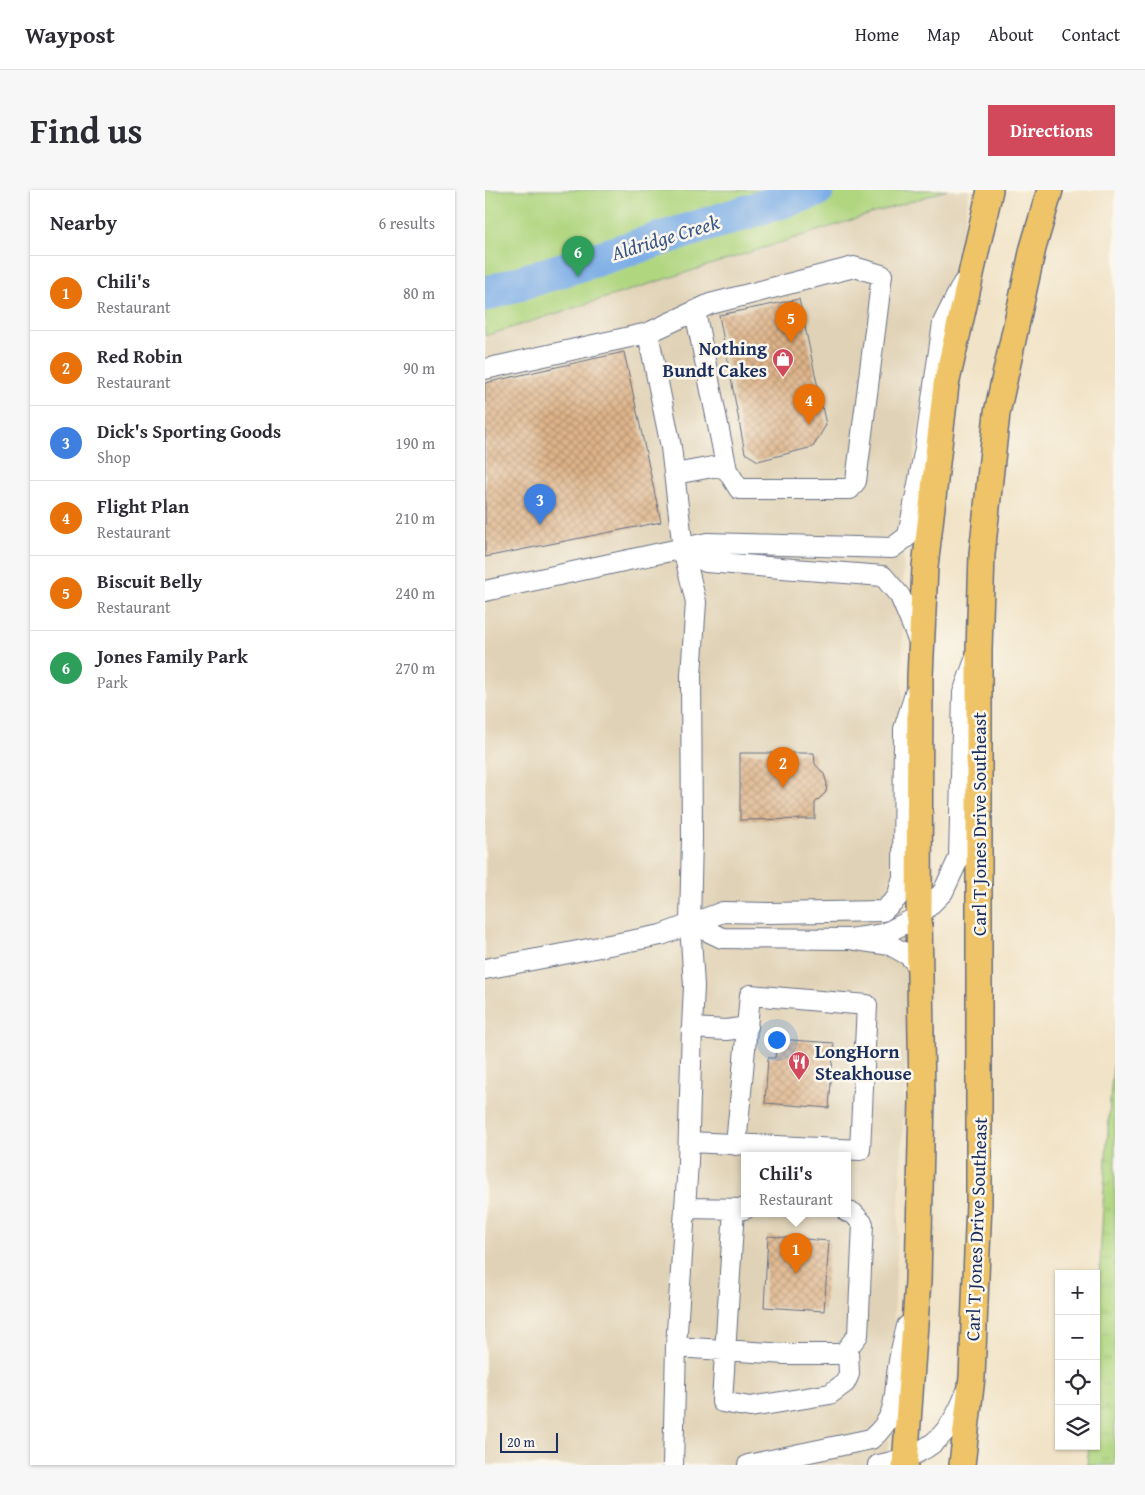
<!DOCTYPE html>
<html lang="en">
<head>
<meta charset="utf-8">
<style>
	body { margin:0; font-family:"Gentium Book Plus",serif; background:#f7f7f7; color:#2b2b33 }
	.controls { position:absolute; right:15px; bottom:15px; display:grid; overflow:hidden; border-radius:0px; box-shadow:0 1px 4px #0004 }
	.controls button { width:45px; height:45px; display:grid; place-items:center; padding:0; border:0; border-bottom:1px solid #e1e1e2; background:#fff; color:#2b2b33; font:25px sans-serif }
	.scale { position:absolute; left:15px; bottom:12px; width:58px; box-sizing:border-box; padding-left:5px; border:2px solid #1b2f5e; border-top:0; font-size:14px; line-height:18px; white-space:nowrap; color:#1b2f5e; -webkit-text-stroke:4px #fbf7ec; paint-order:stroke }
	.you { position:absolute; left:291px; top:849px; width:18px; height:18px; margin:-12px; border:4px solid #fff; border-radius:50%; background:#1a73e8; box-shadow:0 0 0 8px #1a73e833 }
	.badge { display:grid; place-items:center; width:32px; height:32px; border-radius:50%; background:#d1495b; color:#fff; font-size:16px; font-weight:700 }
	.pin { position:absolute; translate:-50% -41px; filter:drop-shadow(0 1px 2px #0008) }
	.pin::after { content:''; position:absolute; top:26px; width:18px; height:15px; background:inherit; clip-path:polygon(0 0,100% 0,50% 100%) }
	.popup { position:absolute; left:256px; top:962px; width:110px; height:65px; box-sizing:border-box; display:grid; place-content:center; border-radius:0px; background:#fff; filter:drop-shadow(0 1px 4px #0005); font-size:16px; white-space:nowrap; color:#7c7c81 }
	.popup b { font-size:19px; color:#2b2b33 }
	.popup::after { content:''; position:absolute; left:50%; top:100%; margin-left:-10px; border:10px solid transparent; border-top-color:#fff }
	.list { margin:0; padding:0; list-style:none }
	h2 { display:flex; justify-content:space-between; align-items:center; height:65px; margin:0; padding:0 20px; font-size:21px }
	h2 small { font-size:16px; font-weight:400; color:#7c7c81 }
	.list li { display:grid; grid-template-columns:32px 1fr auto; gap:15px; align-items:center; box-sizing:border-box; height:75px; padding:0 20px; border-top:1px solid #e1e1e2 }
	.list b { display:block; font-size:19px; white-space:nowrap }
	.list p { margin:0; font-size:16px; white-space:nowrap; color:#7c7c81 }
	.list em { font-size:16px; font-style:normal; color:#7c7c81 }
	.icon { flex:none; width:28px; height:28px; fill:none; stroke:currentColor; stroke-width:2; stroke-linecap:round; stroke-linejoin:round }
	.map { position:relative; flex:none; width:630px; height:1275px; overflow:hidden; border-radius:0px }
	header { display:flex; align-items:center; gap:30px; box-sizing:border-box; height:70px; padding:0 25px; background:#fff; border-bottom:1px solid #e1e1e2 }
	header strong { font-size:24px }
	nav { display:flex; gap:28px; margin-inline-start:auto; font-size:18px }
	.intro { display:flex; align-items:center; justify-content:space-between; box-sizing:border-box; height:120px; padding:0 30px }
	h1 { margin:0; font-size:35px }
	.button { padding:12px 22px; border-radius:0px; background:#d1495b; color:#fff; font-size:18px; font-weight:700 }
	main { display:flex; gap:30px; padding:0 30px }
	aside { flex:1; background:#fff; border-radius:0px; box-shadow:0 1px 4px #0004 }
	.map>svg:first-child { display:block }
	.built { fill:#e0d2b6; fill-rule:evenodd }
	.grass { fill:url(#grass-tufts); stroke:#66826f }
	.green { fill:#b0d680; stroke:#66826f }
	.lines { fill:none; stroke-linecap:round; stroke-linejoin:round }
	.river { stroke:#7cade7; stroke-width:35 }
	.building { fill:url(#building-cross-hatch) }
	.minor-casing { stroke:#666e83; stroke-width:22 }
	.major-casing { stroke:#666e83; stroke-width:28 }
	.minor { stroke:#fff; stroke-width:20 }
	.major { stroke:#efc469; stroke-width:25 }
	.labels { text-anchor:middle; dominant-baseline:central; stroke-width:5; stroke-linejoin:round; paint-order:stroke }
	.poi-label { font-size:19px; font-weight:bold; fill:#1b2f5e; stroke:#fbf7ec; text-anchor:end }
	.street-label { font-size:19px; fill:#1b2f5e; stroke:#fbf7ec }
	.water-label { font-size:20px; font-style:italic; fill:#385587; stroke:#fbf7ec }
</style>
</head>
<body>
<header>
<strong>Waypost</strong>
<nav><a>Home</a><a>Map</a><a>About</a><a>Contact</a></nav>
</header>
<div class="intro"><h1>Find us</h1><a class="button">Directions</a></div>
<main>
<aside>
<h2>Nearby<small>6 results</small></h2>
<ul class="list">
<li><span class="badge" style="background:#e8710a">1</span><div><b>Chili's</b><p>Restaurant</p></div><em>80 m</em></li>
<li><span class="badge" style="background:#e8710a">2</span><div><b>Red Robin</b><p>Restaurant</p></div><em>90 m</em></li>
<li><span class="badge" style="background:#3f7fe0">3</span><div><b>Dick's Sporting Goods</b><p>Shop</p></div><em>190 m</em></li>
<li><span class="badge" style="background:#e8710a">4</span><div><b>Flight Plan</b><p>Restaurant</p></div><em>210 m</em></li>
<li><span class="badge" style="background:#e8710a">5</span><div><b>Biscuit Belly</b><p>Restaurant</p></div><em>240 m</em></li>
<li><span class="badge" style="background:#2e9e5b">6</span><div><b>Jones Family Park</b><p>Park</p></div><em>270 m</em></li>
</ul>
</aside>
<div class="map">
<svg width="630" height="1275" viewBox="0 0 630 1275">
	<defs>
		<pattern id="grass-tufts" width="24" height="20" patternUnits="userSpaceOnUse" patternTransform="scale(1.25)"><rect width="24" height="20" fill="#b0d680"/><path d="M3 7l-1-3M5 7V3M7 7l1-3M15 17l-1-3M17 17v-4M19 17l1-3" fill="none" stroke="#97b871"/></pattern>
		<pattern id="building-cross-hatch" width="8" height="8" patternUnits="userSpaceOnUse" patternTransform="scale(1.25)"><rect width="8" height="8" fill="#deb388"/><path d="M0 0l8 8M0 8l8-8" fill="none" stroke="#b39272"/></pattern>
	</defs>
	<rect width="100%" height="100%" fill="#fbf7ec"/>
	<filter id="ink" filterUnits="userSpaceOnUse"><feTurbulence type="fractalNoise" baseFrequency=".02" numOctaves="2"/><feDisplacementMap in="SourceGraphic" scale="10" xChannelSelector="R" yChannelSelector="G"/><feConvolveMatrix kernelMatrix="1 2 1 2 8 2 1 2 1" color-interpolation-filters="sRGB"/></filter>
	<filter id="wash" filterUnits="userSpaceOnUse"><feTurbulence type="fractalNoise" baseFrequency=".0096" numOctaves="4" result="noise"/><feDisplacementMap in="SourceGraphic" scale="20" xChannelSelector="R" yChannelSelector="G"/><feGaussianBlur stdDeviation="1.12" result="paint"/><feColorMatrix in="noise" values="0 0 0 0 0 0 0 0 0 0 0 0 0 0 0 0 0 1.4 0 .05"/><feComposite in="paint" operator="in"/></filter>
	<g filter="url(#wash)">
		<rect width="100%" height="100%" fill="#f1e3c7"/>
		<path class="built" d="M 462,0 L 484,0 L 477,49 L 450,128 L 419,335 L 415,682 L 425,783 L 402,1275 L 0,1275 L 0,146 ZM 260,965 L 362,965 L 362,1023 L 260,1023 Z"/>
		<path class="grass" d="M 630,852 L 630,1275 L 602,1275 L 604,1256 L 611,1256 C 611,1120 618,987 630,852 Z"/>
		<path class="green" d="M 0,0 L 462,0 L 0,146 Z"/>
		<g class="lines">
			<path class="river" d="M 0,104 L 332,0"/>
		</g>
		<g id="blocks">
			<path class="building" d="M 314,109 L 341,235 L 328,257 L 273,271 L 260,263 L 234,125 Z
				M 139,162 L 176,332 L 0,367 L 0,193 Z
				M 255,563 L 329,563 L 330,574 L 339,584 L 342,594 L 341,602 L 330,613 L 330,629 L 255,630 Z
				M 292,849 L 349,853 L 344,918 L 280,913 L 283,868 L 290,868 Z
				M 283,1046 L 344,1051 L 339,1121 L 279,1117 Z"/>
		</g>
	</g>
	<g filter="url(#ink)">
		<use href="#blocks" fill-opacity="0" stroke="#666e83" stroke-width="1"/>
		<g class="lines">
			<g class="minor-casing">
				<path id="minor" d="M 210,121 L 242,280
					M 163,143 L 225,114 L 369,77 L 397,85 L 371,291 L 365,299 L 254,299 L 242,280 L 233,276 L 190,284
					M 0,179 L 163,143 L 186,257 L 198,359 L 211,412 L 206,485 L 207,648 L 205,733 L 209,796 L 207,838 L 203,972 L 191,1157 L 188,1275
					M 198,359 L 221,372 L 398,386 L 415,406 L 435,454
					M 0,401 L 222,353 L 407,358 L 423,346 L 440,258 L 458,133 L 478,93
					M 205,733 L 237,748 L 365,749 L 405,755 L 423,765 L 435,777
					M 365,749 L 399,744 L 434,726 L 458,702 L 474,668 L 478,503 L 491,467
					M 0,779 L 176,745 L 238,722 L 285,723 L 398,721 L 412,708 L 418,687 L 419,539 L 430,504
					M 207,838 L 241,840 L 263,837
					M 204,952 L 375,960 L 382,815 L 265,805 L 251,955
					M 200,1018 L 260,1019
					M 249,1019 L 237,1212 L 265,1217 L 345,1204 L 360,1193 L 364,1184 L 363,1161
					M 191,1157 L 301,1164 L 358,1164 L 373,1145 L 378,1034 L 368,1023 L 362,1022
					M 263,1275 L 386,1249 C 415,1225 408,1204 414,1171 C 416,1159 419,1148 422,1136
					M 393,1275 C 440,1266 464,1249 481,1203"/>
			</g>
			<g class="major-casing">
				<path id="major" d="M 420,1275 L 433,1091 L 437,908 L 434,726 L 435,487 L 440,377 L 461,195 L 505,0
					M 477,1275 L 487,1187 L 494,1012 L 494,460 L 497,364 L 512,223 L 548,58 L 565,0"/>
			</g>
			<use href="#minor" class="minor"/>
			<use href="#major" class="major"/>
		</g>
	</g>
	<defs>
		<g id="shop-pin" transform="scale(1.125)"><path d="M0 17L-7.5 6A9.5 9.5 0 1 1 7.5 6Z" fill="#d1495b" stroke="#fbf7ec"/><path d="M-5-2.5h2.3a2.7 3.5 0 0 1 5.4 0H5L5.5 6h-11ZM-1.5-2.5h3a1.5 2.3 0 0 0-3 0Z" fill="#fff"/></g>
		<g id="restaurant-pin" transform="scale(1.125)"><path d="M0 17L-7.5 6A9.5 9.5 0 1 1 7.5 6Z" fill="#d1495b" stroke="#fbf7ec"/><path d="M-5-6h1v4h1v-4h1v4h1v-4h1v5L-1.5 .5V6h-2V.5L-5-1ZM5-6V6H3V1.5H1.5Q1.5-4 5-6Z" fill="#fff"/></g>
	</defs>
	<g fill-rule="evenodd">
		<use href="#shop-pin" x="298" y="169"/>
		<use href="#restaurant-pin" x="314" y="872"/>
	</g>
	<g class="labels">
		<g class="poi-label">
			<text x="282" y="158">Nothing<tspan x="282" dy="22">Bundt Cakes</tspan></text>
			<text x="330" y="861" text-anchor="start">LongHorn<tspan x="330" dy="22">Steakhouse</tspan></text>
		</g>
		<g class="street-label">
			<text transform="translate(494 634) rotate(-90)">Carl T Jones Drive Southeast</text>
			<text transform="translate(491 1039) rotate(-88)">Carl T Jones Drive Southeast</text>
		</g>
		<g class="water-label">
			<text transform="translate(180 47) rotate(-17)">Aldridge Creek</text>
		</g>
	</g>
</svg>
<div class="controls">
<button>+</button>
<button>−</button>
<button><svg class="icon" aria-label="locate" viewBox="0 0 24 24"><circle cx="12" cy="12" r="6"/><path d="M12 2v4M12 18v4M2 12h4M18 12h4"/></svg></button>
<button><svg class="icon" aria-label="layers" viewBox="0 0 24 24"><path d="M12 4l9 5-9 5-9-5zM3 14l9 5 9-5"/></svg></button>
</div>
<div class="scale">20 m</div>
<div class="you"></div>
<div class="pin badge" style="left:311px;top:1084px;background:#e8710a">1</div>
<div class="popup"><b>Chili's</b>Restaurant</div>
<div class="pin badge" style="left:298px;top:598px;background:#e8710a">2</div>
<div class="pin badge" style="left:55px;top:335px;background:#3f7fe0">3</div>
<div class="pin badge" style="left:324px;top:235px;background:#e8710a">4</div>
<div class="pin badge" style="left:306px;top:153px;background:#e8710a">5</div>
<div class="pin badge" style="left:93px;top:87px;background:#2e9e5b">6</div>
</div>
</main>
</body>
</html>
